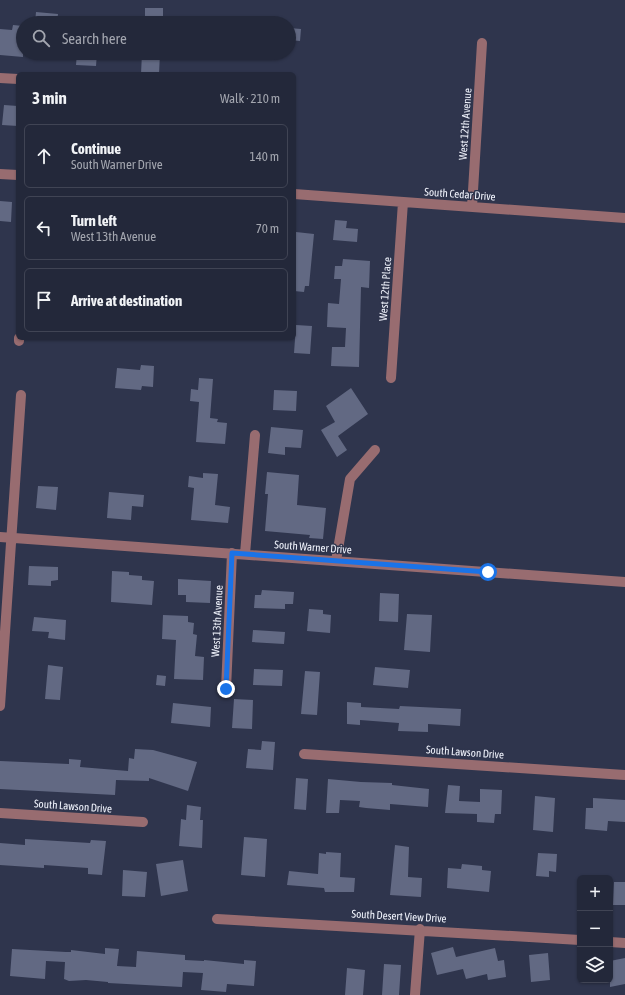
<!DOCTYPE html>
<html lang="en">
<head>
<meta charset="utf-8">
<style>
	body { margin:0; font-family:"Asap Condensed",sans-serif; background:#2b3042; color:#f1f3f6 }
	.controls { position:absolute; right:12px; bottom:12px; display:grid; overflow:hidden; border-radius:6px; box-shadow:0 1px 3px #0004 }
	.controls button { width:36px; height:36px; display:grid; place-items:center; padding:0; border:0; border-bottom:1px solid #404454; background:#23283a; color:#f1f3f6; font:20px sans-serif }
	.stop { position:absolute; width:12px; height:12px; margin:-9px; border:3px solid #1a73e8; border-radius:50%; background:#fff }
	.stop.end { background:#1a73e8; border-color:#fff; box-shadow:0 1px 4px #0008 }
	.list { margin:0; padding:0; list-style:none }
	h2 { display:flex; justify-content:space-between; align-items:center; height:52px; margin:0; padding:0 16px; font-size:17px }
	h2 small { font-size:13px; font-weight:400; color:#a3a6af }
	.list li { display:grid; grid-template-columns:26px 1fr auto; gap:12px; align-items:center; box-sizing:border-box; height:64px; margin:0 8px 8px; padding:0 8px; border:1px solid #404454; border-radius:6px }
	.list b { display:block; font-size:15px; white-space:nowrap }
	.list p { margin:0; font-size:13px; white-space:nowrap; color:#a3a6af }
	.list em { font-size:13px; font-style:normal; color:#a3a6af }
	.icon { flex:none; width:22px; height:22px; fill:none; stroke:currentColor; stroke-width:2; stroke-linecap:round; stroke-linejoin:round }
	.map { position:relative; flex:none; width:625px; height:995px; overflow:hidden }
	.search { position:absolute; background:#23283a; box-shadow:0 1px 3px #0004; left:16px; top:16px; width:280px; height:44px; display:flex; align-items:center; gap:10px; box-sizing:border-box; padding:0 14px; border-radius:22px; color:#a3a6af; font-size:15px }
	.panel { position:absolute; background:#23283a; box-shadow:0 1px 3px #0004; left:16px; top:72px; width:280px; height:268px; border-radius:6px }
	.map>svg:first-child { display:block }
	.building { fill:#626983 }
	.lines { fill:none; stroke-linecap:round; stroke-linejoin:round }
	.minor { stroke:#986c70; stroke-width:10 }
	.route { stroke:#1a73e8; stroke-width:5 }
	.labels { text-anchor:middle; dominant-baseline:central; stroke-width:3; stroke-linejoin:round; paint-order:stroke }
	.street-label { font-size:11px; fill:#f1f4fd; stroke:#2f354d }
</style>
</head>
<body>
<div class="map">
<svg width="625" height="995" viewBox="0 0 625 995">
	<rect width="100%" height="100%" fill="#2f354d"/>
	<path class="building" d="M 145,8 L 163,8 L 163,23 L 145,23 Z
		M 36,12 L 58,14 L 57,23 L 35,23 Z
		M 13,25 L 23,26 L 23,57 L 0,55 L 0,29 L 12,30 Z
		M 289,28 L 301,29 L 300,41 L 289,40 Z
		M 77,53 L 97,53 L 96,66 L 76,65 Z
		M 142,53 L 160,53 L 159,74 L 141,74 Z
		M 4,105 L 18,106 L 18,126 L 2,125 Z
		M 0,201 L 12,202 L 11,222 L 0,221 Z
		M 335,220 L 347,221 L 346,228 L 358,229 L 357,242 L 333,240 Z
		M 296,232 L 314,234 L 309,286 L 305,286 L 304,292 L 294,291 Z
		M 343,259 L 370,261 L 369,288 L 361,287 L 359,367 L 331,366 L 332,347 L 345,347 L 346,328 L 327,327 L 328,303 L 339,304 L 341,279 L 334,279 L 335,266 L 342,266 Z
		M 296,325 L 312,326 L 310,354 L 294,353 Z
		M 141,365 L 154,366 L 153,387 L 142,386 L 141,390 L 115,388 L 117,368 L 140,370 Z
		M 199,378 L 213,379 L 210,418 L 218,419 L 217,422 L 227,423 L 225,444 L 196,442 L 199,402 L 190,401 L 191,389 L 198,390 Z
		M 351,388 L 368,414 L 338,436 L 347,450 L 337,457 L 321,430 L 335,422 L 326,406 Z
		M 274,390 L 297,391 L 296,411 L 273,410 Z
		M 271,427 L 303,430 L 301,448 L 285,447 L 285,455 L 268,453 Z
		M 267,472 L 299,475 L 297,505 L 326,508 L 323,539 L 309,538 L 310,535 L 265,531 L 268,494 L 265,494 Z
		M 203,473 L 218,474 L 215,505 L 230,507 L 228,523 L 191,520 L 194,488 L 188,487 L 189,476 L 203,478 Z
		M 38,486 L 58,487 L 56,510 L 36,508 Z
		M 109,492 L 144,495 L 143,507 L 132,506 L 131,520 L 107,518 Z
		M 29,566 L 58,567 L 58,580 L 51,581 L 51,586 L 28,585 Z
		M 112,571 L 129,572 L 129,575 L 142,576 L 142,580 L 154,581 L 152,605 L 111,602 Z
		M 178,579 L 211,581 L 210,603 L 186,602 L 186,595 L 178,595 Z
		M 262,590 L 294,592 L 293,604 L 285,604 L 285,609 L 254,608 L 255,595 L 261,595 Z
		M 380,593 L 399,594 L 398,622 L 379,621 Z
		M 309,609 L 323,610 L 323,614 L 331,615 L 330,633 L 307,631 Z
		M 407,614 L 432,615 L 430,652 L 404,650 Z
		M 163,615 L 188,616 L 188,622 L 194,623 L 193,634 L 197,635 L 195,656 L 204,657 L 203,680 L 174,679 L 176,640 L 162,639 Z
		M 34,617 L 66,620 L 65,640 L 48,638 L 49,632 L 32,631 Z
		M 253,630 L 285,632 L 284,644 L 252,642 Z
		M 48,665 L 63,667 L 60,700 L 45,699 Z
		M 375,667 L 410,670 L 408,688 L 373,685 Z
		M 254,669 L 283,670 L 282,686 L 253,685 Z
		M 305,671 L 320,672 L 317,715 L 301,714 Z
		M 157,675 L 166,676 L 165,686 L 156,685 Z
		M 234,699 L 253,700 L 252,729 L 232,728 Z
		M 347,702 L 361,703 L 361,707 L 399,709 L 400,706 L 461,709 L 460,726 L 428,724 L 428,732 L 398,731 L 399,723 L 360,720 L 360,725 L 347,724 Z
		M 173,703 L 211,707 L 210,727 L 171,723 Z
		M 262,741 L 275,742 L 273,770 L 246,768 L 248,749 L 261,750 Z
		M 135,749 L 153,750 L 197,762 L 188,791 L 149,778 L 149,781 L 116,780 L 115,795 L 0,789 L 0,761 L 69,764 L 69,759 L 81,760 L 80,767 L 128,771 L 129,758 L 134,759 Z
		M 296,778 L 308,779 L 306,810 L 294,809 Z
		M 328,779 L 361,782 L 392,783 L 392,785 L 429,789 L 428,807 L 390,804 L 390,810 L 366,808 L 359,807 L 360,801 L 340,800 L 339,813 L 326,813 Z
		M 448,785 L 460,786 L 459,801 L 480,802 L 480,789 L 502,790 L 501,814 L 495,814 L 494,823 L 477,822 L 477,814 L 445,813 Z
		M 535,796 L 555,798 L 553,832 L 533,830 Z
		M 593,798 L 625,800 L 625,822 L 608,821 L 607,831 L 585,829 L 586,808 L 593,808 Z
		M 187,805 L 201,807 L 200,820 L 203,820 L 202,848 L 179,846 L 181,819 L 186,820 Z
		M 244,837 L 267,839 L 265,877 L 241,875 Z
		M 25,839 L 90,843 L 91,840 L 106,841 L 102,875 L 88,874 L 88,868 L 44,865 L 44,868 L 0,865 L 0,843 L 25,845 Z
		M 395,845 L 409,847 L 408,877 L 422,878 L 421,897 L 390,895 Z
		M 326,852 L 341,853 L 340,877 L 355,878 L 354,892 L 325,892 L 324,888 L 287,885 L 289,871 L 318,874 L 319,853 L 326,854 Z
		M 538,853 L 557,854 L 556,872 L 549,871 L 549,877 L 536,876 Z
		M 183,860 L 188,891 L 161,896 L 156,864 Z
		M 462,864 L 482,866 L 482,870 L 491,871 L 489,892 L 447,888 L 448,868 L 461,869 Z
		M 123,870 L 147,872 L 145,897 L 122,896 Z
		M 614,882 L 625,882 L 625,905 L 613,905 Z
		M 453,947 L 456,957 L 495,948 L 498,961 L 504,960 L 506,977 L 488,980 L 487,974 L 466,979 L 463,969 L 437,975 L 431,953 Z
		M 105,948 L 119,949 L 117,966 L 136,967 L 137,951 L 185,955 L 185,960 L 204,961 L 204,960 L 244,964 L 244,960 L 256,961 L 254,986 L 227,984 L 226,992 L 201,990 L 203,973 L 183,972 L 182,987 L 108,983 L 108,982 L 86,980 L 69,981 L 64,979 L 65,962 L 46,961 L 45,979 L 10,976 L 12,949 L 66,952 L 71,952 L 71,950 L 105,954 Z
		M 548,953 L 550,980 L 531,982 L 529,955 Z
		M 625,958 L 625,984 L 610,987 L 610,961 Z
		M 384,964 L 401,965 L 399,995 L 382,995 Z
		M 347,968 L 365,970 L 363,995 L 345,995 Z"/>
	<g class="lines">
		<path class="minor" d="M 0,78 L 18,79
			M 0,174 L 18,175
			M 294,194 L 625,218
			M 472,207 L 482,43
			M 19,341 L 19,338
			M 391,378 L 403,202
			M 0,537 L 625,582
			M 245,554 L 255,435
			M 336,561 L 350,479 L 375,450
			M 226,689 L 232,553
			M 0,706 L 21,395
			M 304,754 L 625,775
			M 0,813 L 143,822
			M 217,919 L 580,940
			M 610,942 L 625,943
			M 415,995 L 420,929"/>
	</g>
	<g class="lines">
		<path class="route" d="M 226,689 L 232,553 L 488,572"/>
	</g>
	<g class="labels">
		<g class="street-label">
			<text transform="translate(465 124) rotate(-86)">West 12th Avenue</text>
			<text transform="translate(460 194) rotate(4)">South Cedar Drive</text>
			<text transform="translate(385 289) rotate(-86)">West 12th Place</text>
			<text transform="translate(313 547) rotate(4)">South Warner Drive</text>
			<text transform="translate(217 621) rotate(-87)">West 13th Avenue</text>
			<text transform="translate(465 752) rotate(4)">South Lawson Drive</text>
			<text transform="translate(73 806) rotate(4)">South Lawson Drive</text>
			<text transform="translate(399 916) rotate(3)">South Desert View Drive</text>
		</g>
	</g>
</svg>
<div class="controls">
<button>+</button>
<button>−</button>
<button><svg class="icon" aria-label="layers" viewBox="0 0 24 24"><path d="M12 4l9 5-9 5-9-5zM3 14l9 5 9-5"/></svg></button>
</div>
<div class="stop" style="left:488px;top:572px"></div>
<div class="stop end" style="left:226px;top:689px"></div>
<div class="search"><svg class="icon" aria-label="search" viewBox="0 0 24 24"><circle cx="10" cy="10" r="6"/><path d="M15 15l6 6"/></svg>Search here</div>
<section class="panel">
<h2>3 min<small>Walk · 210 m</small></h2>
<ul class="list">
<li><svg class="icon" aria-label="ahead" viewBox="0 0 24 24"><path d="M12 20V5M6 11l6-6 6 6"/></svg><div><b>Continue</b><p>South Warner Drive</p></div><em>140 m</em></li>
<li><svg class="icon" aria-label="left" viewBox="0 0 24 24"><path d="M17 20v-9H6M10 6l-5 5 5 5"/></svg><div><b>Turn left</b><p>West 13th Avenue</p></div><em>70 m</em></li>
<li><svg class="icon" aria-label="arrive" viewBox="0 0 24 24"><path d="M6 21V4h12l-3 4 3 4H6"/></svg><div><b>Arrive at destination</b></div></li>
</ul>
</section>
</div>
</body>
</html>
